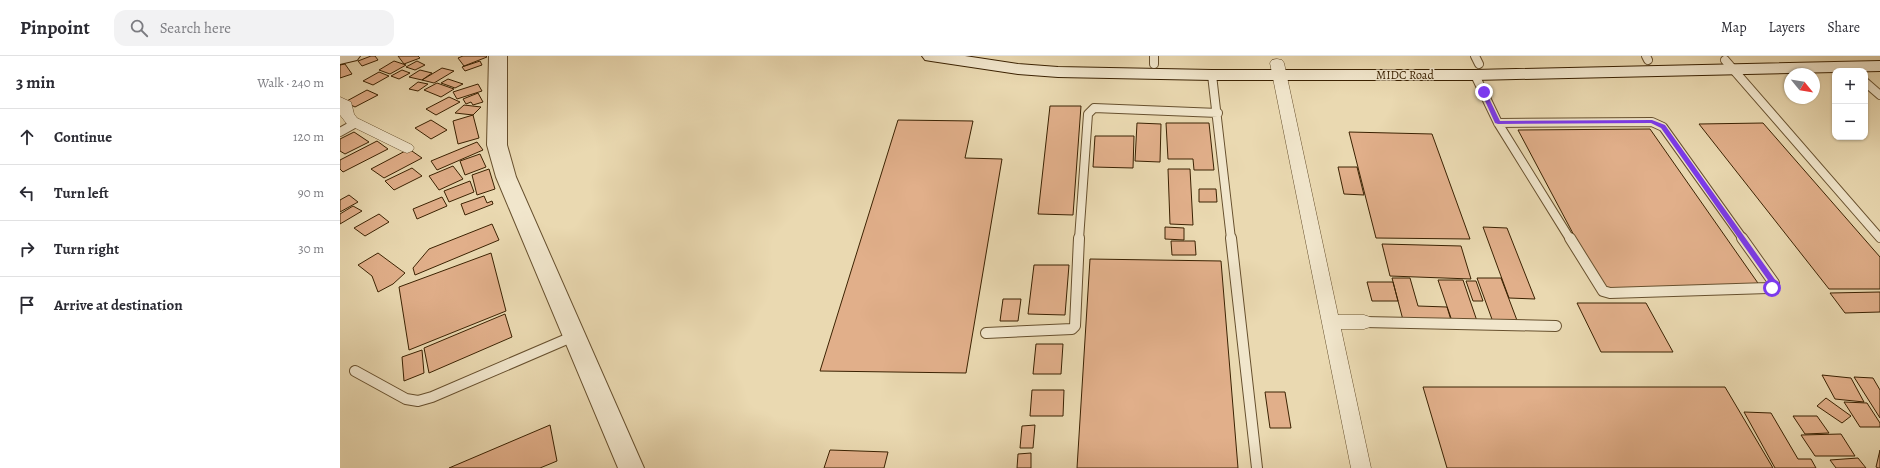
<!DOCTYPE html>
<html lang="en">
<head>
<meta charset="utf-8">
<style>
	body { margin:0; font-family:Alegreya,serif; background:#f2f2f3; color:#2b2b33 }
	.controls { position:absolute; right:12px; top:12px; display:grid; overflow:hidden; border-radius:8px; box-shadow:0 1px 3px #0004 }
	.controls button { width:36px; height:36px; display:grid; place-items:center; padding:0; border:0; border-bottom:1px solid #e1e1e2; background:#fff; color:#2b2b33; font:20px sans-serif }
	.compass { position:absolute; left:1444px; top:12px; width:36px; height:36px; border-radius:50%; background:#fff; box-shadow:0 1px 3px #0004; rotate:120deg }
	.stop { position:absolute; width:12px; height:12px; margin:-9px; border:3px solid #7c3aed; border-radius:50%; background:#fff }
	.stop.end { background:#7c3aed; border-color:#fff; box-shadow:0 1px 4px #0008 }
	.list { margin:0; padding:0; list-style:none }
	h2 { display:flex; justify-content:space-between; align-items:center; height:52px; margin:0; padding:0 16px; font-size:17px }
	h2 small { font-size:13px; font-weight:400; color:#7c7c81 }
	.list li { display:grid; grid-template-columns:26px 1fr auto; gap:12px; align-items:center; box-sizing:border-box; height:56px; padding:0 16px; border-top:1px solid #e1e1e2 }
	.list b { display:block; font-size:15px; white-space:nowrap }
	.list em { font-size:13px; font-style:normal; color:#7c7c81 }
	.icon { flex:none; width:22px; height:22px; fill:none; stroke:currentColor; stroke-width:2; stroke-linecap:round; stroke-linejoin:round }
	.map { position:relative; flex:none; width:1540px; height:412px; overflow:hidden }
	header { display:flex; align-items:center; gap:24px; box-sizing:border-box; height:56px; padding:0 20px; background:#fff; border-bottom:1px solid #e1e1e2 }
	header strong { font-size:19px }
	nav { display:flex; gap:22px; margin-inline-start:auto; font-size:14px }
	.search { width:280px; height:36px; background:#f2f2f3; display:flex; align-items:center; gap:10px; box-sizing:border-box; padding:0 14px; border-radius:12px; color:#7c7c81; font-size:15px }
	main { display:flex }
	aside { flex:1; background:#fff }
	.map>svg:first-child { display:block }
	.building { fill:#e1af8a; stroke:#3b2202 }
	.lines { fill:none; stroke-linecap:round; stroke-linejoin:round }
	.service-far1-casing { stroke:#67502e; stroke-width:10 }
	.service-casing { stroke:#67502e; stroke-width:12 }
	.minor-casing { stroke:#67502e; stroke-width:1 }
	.tertiary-casing { stroke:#67502e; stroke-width:2 }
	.secondary-casing { stroke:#3b2202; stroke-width:2 }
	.service-far1 { stroke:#f1e6cc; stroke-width:8 }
	.service { stroke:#f1e6cc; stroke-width:10 }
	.minor { fill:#f1e6cc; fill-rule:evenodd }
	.tertiary { fill:#f1e6cc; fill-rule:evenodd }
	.secondary { fill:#f1e6cc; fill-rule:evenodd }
	.route { fill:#7c3aed }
	.labels { text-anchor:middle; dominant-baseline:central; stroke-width:3; stroke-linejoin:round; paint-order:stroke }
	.far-street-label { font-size:12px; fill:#3b2202; stroke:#f1e6cc }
</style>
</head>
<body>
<header>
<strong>Pinpoint</strong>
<div class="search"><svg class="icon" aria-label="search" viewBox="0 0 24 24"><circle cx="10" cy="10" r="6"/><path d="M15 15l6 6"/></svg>Search here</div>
<nav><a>Map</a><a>Layers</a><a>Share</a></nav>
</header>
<main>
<aside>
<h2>3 min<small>Walk · 240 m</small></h2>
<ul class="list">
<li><svg class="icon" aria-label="ahead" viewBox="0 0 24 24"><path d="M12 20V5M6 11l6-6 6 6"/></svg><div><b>Continue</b></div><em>120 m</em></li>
<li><svg class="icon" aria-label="left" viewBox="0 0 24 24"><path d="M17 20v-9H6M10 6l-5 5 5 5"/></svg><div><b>Turn left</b></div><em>90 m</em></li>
<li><svg class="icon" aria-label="right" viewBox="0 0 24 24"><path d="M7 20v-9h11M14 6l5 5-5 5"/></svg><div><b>Turn right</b></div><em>30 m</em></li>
<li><svg class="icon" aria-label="arrive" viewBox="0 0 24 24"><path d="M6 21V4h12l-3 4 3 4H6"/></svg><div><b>Arrive at destination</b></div></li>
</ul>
</aside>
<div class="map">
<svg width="1540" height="412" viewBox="0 0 1540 412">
	<rect width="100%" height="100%" fill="#ead9b1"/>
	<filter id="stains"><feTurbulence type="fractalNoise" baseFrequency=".005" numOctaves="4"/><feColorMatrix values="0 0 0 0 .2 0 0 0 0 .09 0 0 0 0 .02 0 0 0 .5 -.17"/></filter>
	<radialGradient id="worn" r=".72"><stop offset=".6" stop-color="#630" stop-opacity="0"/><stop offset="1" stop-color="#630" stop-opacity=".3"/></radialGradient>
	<path class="building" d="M 31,0 L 35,0 L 38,4 L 22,10 L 18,5 Z
		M 58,0 L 78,0 L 80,2 L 64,8 Z
		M 123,0 L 146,0 L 147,1 L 124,10 L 118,2 Z
		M 54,5 L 66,9 L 50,18 L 39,14 Z
		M 77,5 L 85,9 L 75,14 L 66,11 Z
		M 140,5 L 142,9 L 125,15 L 122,11 Z
		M 5,8 L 12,18 L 0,22 L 0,9 Z
		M 102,12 L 114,15 L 94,27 L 82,24 Z
		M 62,14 L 70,17 L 59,23 L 51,20 Z
		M 80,14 L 92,17 L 82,24 L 69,21 Z
		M 39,16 L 49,20 L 33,29 L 23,25 Z
		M 108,23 L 123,28 L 115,32 L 101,27 Z
		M 78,26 L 88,28 L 78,35 L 69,33 Z
		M 97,27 L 114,33 L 101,41 L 84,34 Z
		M 138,28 L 142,35 L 117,43 L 113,36 Z
		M 27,34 L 38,39 L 15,51 L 5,46 Z
		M 138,37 L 143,46 L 133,49 L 131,46 L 126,48 L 123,43 Z
		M 109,41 L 120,46 L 96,59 L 86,53 Z
		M 124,49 L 141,51 L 133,59 L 115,57 Z
		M 710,50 L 741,50 L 733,159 L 698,158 Z
		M 133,59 L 139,82 L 118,88 L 113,65 Z
		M 91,64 L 107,74 L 91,83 L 75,72 Z
		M 558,64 L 633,65 L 625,102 L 662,103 L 626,317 L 480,315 Z
		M 797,67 L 821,68 L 820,106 L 795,105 Z
		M 826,67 L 869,67 L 874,114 L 854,114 L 853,103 L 828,103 Z
		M 1423,67 L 1540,201 L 1540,233 L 1489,233 L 1359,68 Z
		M 1310,73 L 1420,230 L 1262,232 L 1178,74 Z
		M 14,76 L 29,86 L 5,98 L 0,95 L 0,83 Z
		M 1009,76 L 1092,78 L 1130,183 L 1036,182 Z
		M 755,80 L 794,80 L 793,112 L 753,111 Z
		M 37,85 L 48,93 L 3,116 L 0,113 L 0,104 Z
		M 137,86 L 143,94 L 97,114 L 91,105 Z
		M 69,93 L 82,102 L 44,122 L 31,113 Z
		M 140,98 L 146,111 L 125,119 L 120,105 Z
		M 113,110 L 123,123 L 99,134 L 89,120 Z
		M 998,111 L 1017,111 L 1024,139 L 1004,138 Z
		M 72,112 L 82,120 L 54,134 L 45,125 Z
		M 149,113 L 155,133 L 137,139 L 132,119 Z
		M 828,113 L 850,113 L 853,169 L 830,168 Z
		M 130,125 L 134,136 L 109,146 L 104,135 Z
		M 859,133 L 876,133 L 877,146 L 859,146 Z
		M 9,139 L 18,146 L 0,156 L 0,144 Z
		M 144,140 L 147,147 L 152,145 L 153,148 L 125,159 L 121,148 Z
		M 102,141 L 107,150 L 77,163 L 73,153 Z
		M 13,150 L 22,155 L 0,168 L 0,158 Z
		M 39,158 L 49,166 L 25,180 L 14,172 Z
		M 152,168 L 159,184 L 75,219 L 73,212 L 89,193 Z
		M 825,171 L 844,172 L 844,184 L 825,183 Z
		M 1143,171 L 1167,172 L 1195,243 L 1169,242 Z
		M 831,185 L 855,185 L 856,199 L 832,199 Z
		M 1042,188 L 1121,190 L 1131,223 L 1050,220 Z
		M 38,197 L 65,217 L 53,228 L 38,236 L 32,220 L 18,209 Z
		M 151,197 L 166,255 L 69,294 L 59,231 Z
		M 750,203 L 881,205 L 898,412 L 737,412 Z
		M 694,209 L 729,209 L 725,259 L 688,258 Z
		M 1052,222 L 1070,222 L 1078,250 L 1107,251 L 1111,264 L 1063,264 Z
		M 1137,222 L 1161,222 L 1178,267 L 1153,266 Z
		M 1098,224 L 1123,224 L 1137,265 L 1112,265 Z
		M 1126,225 L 1136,225 L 1143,245 L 1133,245 Z
		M 1027,226 L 1053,226 L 1058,245 L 1032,245 Z
		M 1540,236 L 1540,256 L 1505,257 L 1490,237 Z
		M 663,243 L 681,243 L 678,265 L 660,265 Z
		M 1237,247 L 1306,247 L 1333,296 L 1261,296 Z
		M 165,258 L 172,281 L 89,317 L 84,292 Z
		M 696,288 L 723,288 L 721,318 L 693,318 Z
		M 82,294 L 84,317 L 64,325 L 62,301 Z
		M 1482,319 L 1511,322 L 1524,346 L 1495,343 Z
		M 1514,321 L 1533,322 L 1540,334 L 1540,362 Z
		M 1083,331 L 1385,331 L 1433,412 L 1107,412 Z
		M 692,334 L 724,334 L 723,360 L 690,360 Z
		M 925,336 L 945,336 L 951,372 L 930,372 Z
		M 1486,342 L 1511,360 L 1502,367 L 1477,350 Z
		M 1504,346 L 1527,347 L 1540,367 L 1540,371 L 1520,371 Z
		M 1404,356 L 1431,357 L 1458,403 L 1471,403 L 1476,412 L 1435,412 Z
		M 1453,360 L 1477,360 L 1489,377 L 1465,378 Z
		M 210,369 L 217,405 L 200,412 L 109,412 Z
		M 695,369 L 693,392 L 680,392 L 682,370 Z
		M 1501,378 L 1515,400 L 1475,400 L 1461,379 Z
		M 490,394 L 548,396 L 544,412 L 484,412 Z
		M 1540,394 L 1540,412 L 1538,412 L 1536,411 Z
		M 691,397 L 691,412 L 677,412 L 678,398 Z
		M 1518,402 L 1526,412 L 1496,412 L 1490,404 Z"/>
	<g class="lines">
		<g class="service-far1-casing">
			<path id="service-far1" d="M 814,0 L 814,8
				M 1135,0 L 1139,8
				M 1306,0 L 1308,4
				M 1385,4 L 1540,182
				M 872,19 L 891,183
				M 1135,19 L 1158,67
				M 1525,26 L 1540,39
				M 1158,67 L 1230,183
				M 1158,67 L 1312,66 L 1323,71 L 1403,183
				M 0,76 L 16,67
				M 739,183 L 748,58 L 754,52 L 878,57"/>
		</g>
		<g class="service-casing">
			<path id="service" d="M 891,182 L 917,412
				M 1230,182 L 1263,235 L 1270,237 L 1428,232 L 1434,230 L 1434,227 L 1402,182
				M 1024,266 L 1216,270
				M 646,277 L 732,273 L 735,270 L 739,182
				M 15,315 L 66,343 L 78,345 L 92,341 L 234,280"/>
		</g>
		<g class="minor-casing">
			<path id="minor" d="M 937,3 L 942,4 L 944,7 L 998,259 L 1024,259 L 1030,261 L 1033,266 L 1030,271 L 1024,273 L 1001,273 L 1031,412 L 1011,412 L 930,7 L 932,4 Z
				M 0,41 L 11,46 L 14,58 L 17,62 L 72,89 L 74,92 L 72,95 L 67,97 L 62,95 L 7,68 L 0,59 Z"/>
		</g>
		<g class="tertiary-casing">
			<path id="tertiary" d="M 149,0 L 167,0 L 167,89 L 176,121 L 304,412 L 278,412 L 156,121 L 147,89 Z"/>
		</g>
		<g class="secondary-casing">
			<path id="secondary" d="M 0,0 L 20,0 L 17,4 L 0,8 Z
				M 582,0 L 625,0 L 678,8 L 718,11 L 872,14 L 1135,14 L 1540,5 L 1540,15 L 1135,24 L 872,24 L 718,21 L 678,18 L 591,5 L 585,4 Z"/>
		</g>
		<use href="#service-far1" class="service-far1"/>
		<use href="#service" class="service"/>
		<use href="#minor" class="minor"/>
		<use href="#tertiary" class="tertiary"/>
		<use href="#secondary" class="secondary"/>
	</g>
	<path class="route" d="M 1144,35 L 1146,36 L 1160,65 L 1312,64 L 1325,69 L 1436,225 L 1435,234 L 1430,234 L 1430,227 L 1321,72 L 1311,67 L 1158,68 L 1155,67 L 1141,36 Z"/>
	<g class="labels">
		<g class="far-street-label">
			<text x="1065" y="19">MIDC Road</text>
		</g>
	</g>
	<rect width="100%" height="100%" filter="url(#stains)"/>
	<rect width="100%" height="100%" fill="url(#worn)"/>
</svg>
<div class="controls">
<button>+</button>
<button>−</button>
</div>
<svg class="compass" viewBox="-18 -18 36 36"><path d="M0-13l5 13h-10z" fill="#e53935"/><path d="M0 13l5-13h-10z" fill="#7c7c81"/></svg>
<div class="stop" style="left:1432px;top:232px"></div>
<div class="stop end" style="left:1144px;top:36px"></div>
</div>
</main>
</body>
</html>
